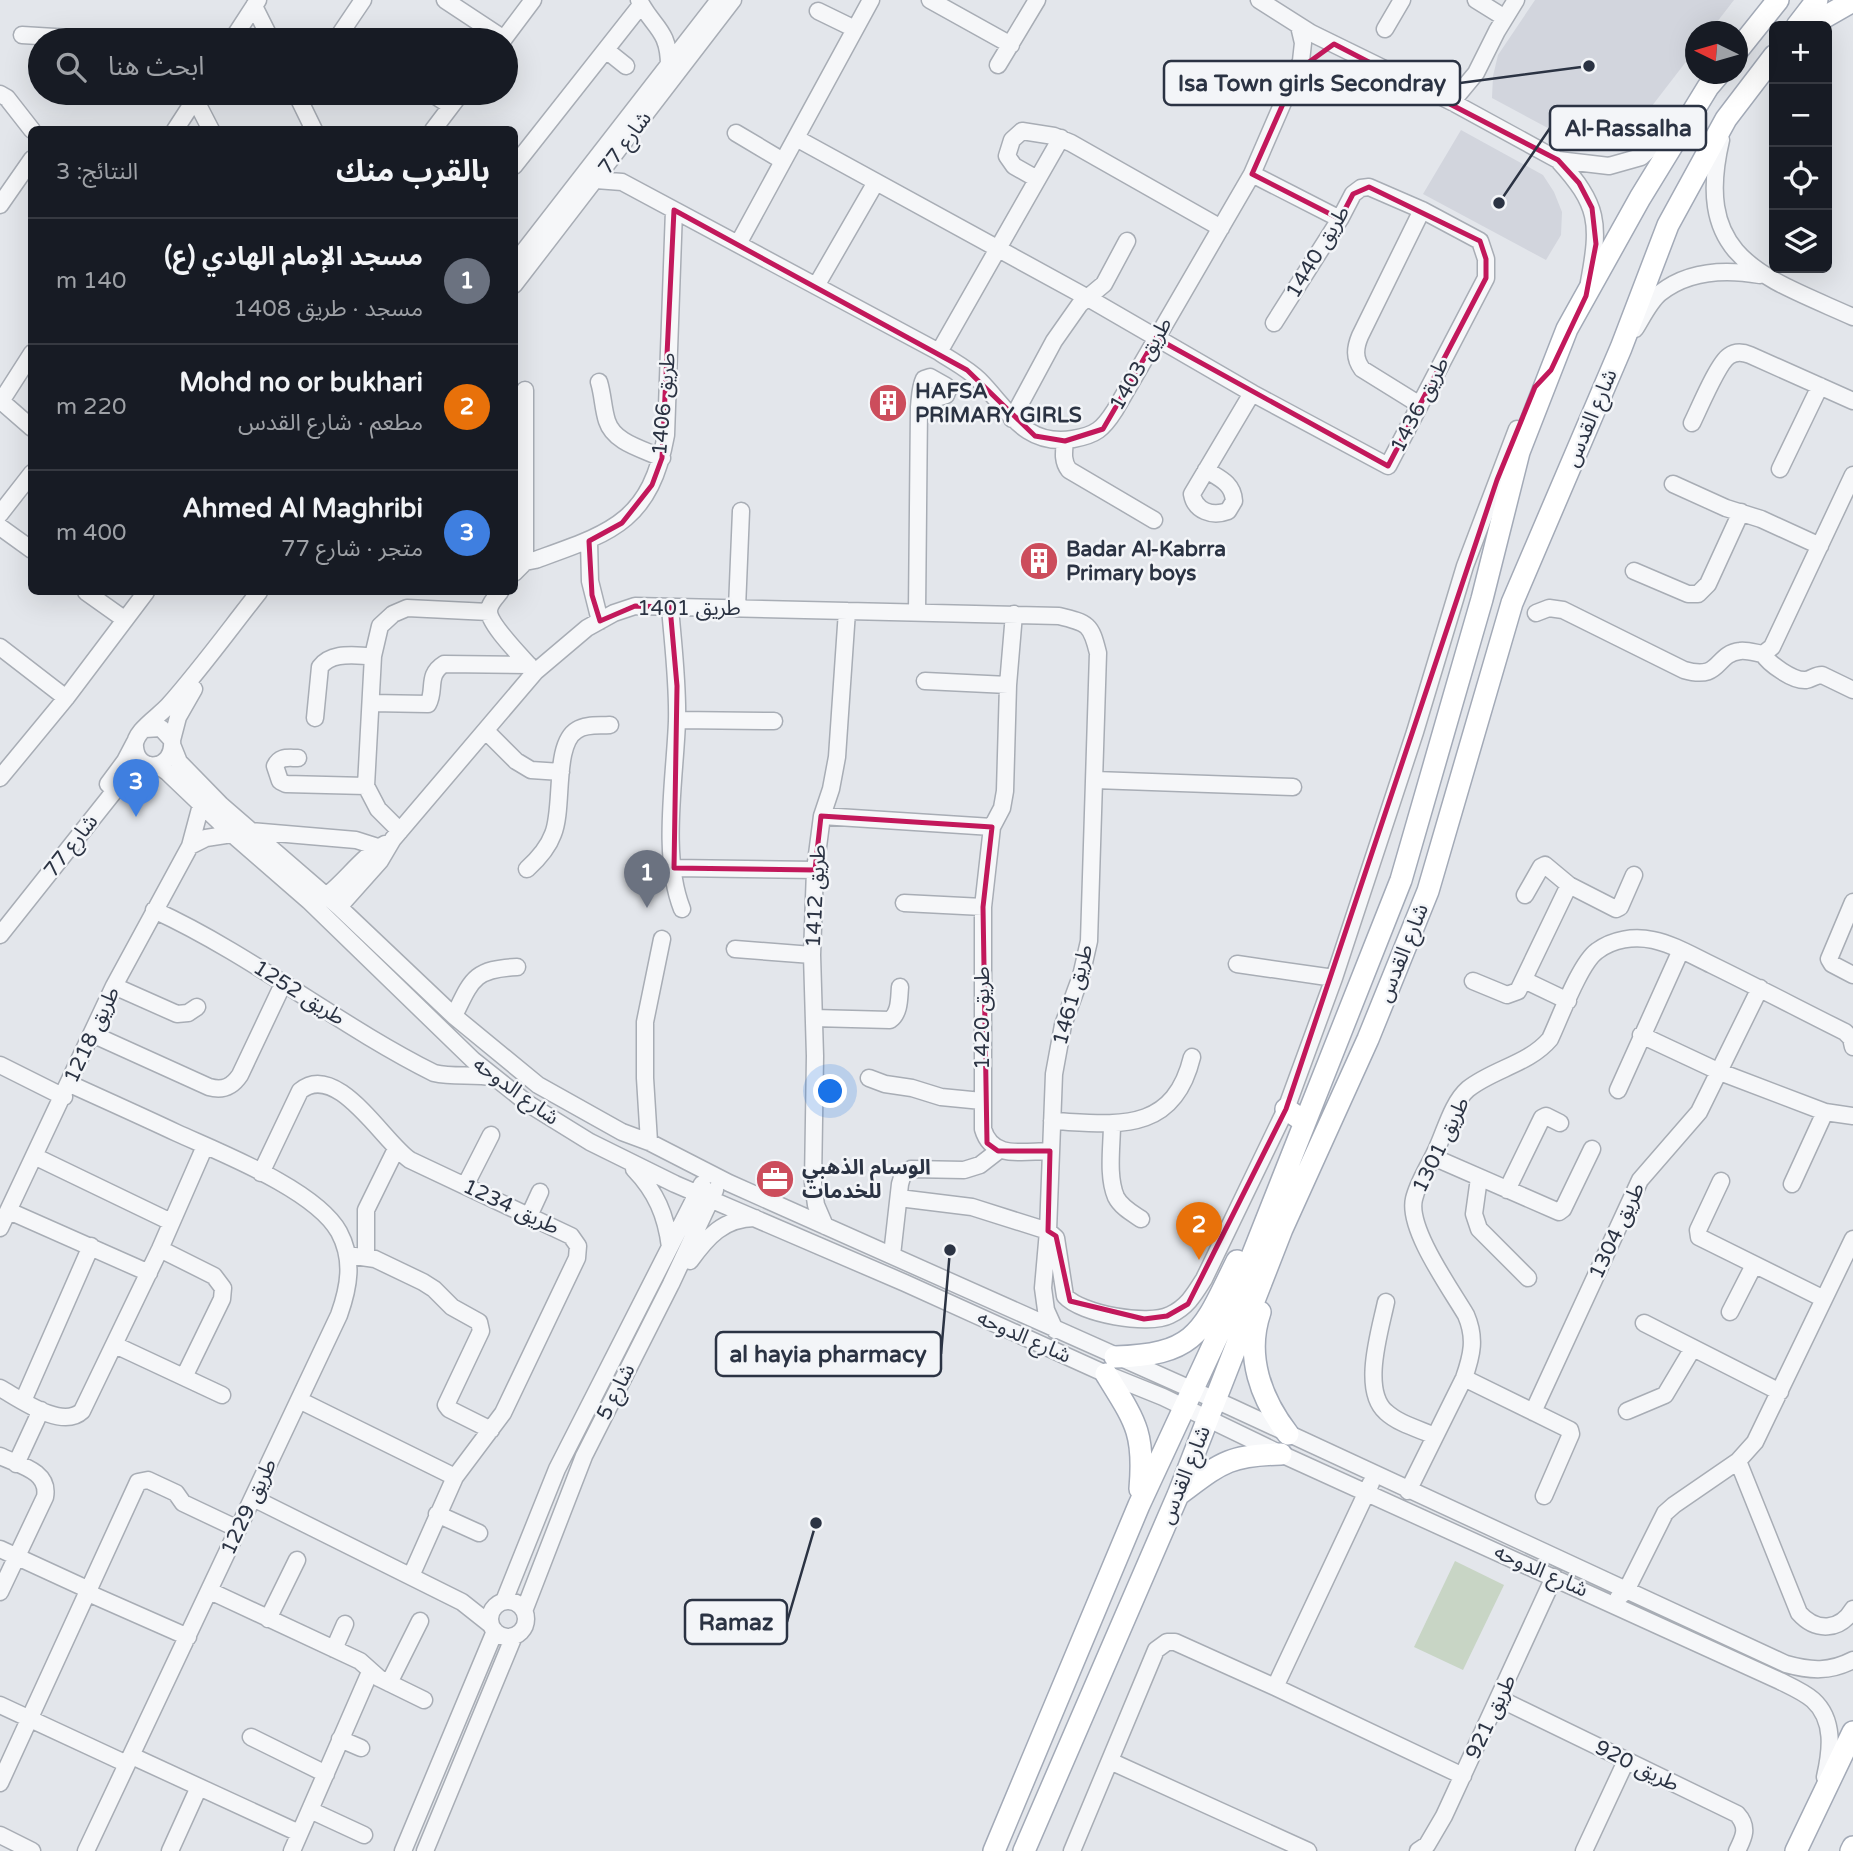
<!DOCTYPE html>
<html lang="ar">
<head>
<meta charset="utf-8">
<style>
	body { margin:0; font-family:"Varela Round","Noto Sans Arabic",sans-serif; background:#242831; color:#f1f3f6; direction:rtl }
	.controls { position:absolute; right:21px; top:21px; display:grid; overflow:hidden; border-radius:10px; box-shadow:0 7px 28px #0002 }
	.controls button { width:63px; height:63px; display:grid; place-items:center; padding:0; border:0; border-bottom:2px solid #363941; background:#171b24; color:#f1f3f6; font:35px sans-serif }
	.compass { position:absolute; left:1685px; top:21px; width:63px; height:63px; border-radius:50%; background:#171b24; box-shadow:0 7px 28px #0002; rotate:275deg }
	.you { position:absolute; left:831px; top:1092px; width:24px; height:24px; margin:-18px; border:5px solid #fff; border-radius:50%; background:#1a73e8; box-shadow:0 0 0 10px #1a73e833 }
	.badge { display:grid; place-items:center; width:46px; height:46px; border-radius:50%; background:#db2777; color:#fff; font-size:23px; font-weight:700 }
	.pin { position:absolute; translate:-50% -58px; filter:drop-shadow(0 2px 4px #0008) }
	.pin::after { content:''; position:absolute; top:37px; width:24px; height:21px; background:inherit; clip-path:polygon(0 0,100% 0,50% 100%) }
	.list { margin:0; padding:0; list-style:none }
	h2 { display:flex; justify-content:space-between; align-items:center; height:91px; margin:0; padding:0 28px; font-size:30px }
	h2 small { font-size:23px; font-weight:400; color:#9ea1a6 }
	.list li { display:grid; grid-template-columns:46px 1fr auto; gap:21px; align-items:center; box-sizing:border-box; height:126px; padding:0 28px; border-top:2px solid #363941 }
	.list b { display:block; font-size:26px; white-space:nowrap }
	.list p { margin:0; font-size:23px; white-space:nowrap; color:#9ea1a6 }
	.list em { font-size:23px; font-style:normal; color:#9ea1a6 }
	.icon { flex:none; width:38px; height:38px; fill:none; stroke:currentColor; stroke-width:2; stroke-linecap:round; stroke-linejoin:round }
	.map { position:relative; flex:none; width:1853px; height:1851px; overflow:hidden; direction:ltr }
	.search { position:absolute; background:#171b24; box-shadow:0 7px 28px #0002; left:28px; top:28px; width:490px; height:77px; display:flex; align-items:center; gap:18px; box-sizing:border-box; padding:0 24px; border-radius:38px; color:#9ea1a6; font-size:26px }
	.panel { position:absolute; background:#171b24; box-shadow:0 7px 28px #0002; left:28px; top:126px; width:490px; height:469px; border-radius:10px; direction:rtl }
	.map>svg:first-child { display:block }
	.built { fill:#d2d5dd }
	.park { fill:#c8d5c5 }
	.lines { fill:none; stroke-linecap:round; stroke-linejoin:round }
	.minor-casing { stroke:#a8adb5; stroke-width:19 }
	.major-casing { stroke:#a3aab7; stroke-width:24 }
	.minor { stroke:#f6f7f9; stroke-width:16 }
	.major { stroke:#fff; stroke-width:21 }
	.marked { fill:none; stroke:#c2185b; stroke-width:5; stroke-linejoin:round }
	.labels { text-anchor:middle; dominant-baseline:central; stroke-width:5; stroke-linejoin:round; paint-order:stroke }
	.street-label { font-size:21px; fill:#2b3343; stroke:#f3f5f8 }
	.poi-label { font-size:21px; font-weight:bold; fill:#2b3343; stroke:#f3f5f8; text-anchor:start }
	.leader { fill:none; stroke:#2b3343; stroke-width:2.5 }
	.callout-dot { fill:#2b3343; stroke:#f3f5f8; stroke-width:2.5 }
	.callout { fill:#f3f5f8; stroke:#2b3343; stroke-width:2.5 }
	.callout-label { font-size:23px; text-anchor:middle; font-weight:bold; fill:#2b3343 }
</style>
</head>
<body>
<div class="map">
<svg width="1853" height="1851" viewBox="0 0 1853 1851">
	<rect width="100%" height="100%" fill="#e3e6eb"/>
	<path class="built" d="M 1535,0 L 1734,0 L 1710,31 L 1696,32 L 1695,50 L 1635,128 L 1610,136 L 1559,134 L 1492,98 L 1493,76 L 1498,55 Z
		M 1461,130 L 1543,175 L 1554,192 L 1562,212 L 1561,235 L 1546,260 L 1423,194 Z"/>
	<path class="park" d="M 1455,1561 L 1504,1585 L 1463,1670 L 1414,1647 Z"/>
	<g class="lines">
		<g class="minor-casing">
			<path id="minor" d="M 445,0 L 504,39
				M 639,0 C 653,28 669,29 669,66
				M 930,0 L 1011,45
				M 1259,0 L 1311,33 L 1452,102 L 1558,160 L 1609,166 L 1641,157 L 1680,121
				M 1476,0 L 1505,18
				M 254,6 L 271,40
				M 818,11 L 855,29
				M 1385,29 L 1402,0
				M 22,35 L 104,40
				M 232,40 L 258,0
				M 336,40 L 363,0
				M 503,40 L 533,0
				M 606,50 L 626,66
				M 998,65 L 1037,0
				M 187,93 L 195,99 L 211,130
				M 296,93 L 314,130
				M 431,93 L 451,106
				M 0,94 L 7,98 L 32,130
				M 1452,102 L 1476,73 L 1497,31 L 1516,0
				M 175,130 L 199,93
				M 433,130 L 461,93
				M 736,133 L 783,161
				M 796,138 L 1088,298 L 1252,393 L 1388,466 L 1486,278 L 1486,259 L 1480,241 L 1422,210 L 1369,187 L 1361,188 L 1353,194 L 1340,219 L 1274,323
				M 1721,140 C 1693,259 1762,276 1853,317
				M 1558,160 C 1599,205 1600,223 1589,282
				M 514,166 L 641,5
				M 1252,174 L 1340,219
				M 1037,179 L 1014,166 L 1007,156 L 1012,140 L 1022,131 L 1054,136 L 1071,143 L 1221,228
				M 596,180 L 622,182 L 939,352 C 952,361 967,368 979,380 C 1008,409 1024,447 1073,439 C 1096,435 1103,429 1115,410 L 1252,174 L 1301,61 L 1303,43 L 1299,26
				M 0,205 L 32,159
				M 738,244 L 871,0
				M 514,264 L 719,0
				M 514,285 L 733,0
				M 816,286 L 876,182
				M 1635,329 C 1642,318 1650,301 1660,293 C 1689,270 1726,269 1760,275
				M 939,352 L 1061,138
				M 599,382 C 603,395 603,409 607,421 C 614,443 643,449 662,458
				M 1,401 L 32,428
				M 0,403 L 32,353
				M 1420,405 L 1362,369 C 1354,358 1355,348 1360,336 L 1422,210
				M 1012,419 L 1054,341 L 1080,304 L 1104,284 L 1127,241
				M 1692,423 C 1699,409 1718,363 1729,356 C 1736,351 1743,352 1750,355 L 1853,401
				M 1065,441 C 1064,451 1062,461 1069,470 L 1154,520
				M 1780,469 L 1820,386
				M 1206,470 C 1219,478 1233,483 1234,501 L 1228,511 C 1212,517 1195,511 1192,494 L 1252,393
				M 1673,484 L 1726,508 L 1761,519 L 1820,546
				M 0,514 L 32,473
				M 0,527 L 32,550
				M 589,541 L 590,581 L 600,621
				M 525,562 L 525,390
				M 1634,571 L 1688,594 L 1698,594 L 1708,584 L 1741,512
				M 514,573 L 525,562 L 535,560 C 610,533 650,523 666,435 L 674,210
				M 86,592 L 124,619
				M 500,592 C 496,597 489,604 489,611 C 489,625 524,659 533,670
				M 670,607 C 673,645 678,683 677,721 C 675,778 661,856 682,909
				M 737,608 L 741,511
				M 917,612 L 919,407 C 920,398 920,387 924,379 L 930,377 L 946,386 L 948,390 L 946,395 L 920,403
				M 1536,613 L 1549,608 L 1563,610 L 1684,670 C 1722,681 1714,654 1740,651 C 1747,650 1756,653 1763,654
				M 1014,614 L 1008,685 L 1005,791 L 1002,808 L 992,827 L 983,907 L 983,1129 C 992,1160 1023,1151 1050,1151
				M 0,647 L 66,698
				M 1763,654 L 1772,647 L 1853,475
				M 1763,654 C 1769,664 1793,681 1806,680 C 1812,679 1815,675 1822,675 L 1853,690
				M 925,681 L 1008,685
				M 371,703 L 428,704 C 436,690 426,675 444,664 L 529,665
				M 315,718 L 320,667 C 332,651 355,656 373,656
				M 677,720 L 774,721
				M 145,729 L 161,728 L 172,740 C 175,771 137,774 135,747 C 133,732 158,717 168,706 C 200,670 229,630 259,592
				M 486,731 L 516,761 L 531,770 L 561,772
				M 172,740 L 178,717 L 194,689
				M 173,747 L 179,762 L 221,805 L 339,907 L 454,1016 L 538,1085 L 622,1132 L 649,1142 L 729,1183 L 1231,1407 L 1786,1664 C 1811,1671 1830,1672 1853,1660
				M 298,758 C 287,758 280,756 275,766 L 280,781 L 286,784 L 366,786
				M 157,765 L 167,772 L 232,834 L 309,901 L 473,1060 L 527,1103 L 590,1142 L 675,1184 L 905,1283 L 1106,1374 L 1163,1397 L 1281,1454 L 1780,1681 C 1790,1686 1804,1692 1813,1700 C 1835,1720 1831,1751 1825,1777
				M 0,778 L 66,698 L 146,592
				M 1095,780 L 1293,787
				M 108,784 L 125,761 L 135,742
				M 201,805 L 190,846 L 206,838 L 232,834
				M 822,816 L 992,827
				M 251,831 L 356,840 L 378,847
				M 400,831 L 378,809 L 366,786 L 373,656 L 380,626 L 393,614 L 407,608 L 489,612
				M 674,868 L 815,870
				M 527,869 C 538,859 548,848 553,834 C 564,808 553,744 577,730 C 586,724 599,726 610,725
				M 1525,895 L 1541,867 L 1545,865 L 1569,885 L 1616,909 L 1620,907 L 1634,875
				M 326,896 C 347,880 362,856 385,844
				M 1853,902 L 1829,959 L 1832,964 L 1853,975
				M 904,903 L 983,907
				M 339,907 L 380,861 L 393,839 L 535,672 L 587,628 L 614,613 L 635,606 L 1059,616 C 1088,623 1091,624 1098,653 L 1089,941 L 1081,976 L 1063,1025 L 1054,1074 L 1048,1231 L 1043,1288 L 1046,1310 L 1055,1330
				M 154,910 C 252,955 338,1025 434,1073 C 455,1078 474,1073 495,1078
				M 0,935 L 120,784 L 133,773 L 150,765
				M 735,949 L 812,955
				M 1237,964 L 1334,978
				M 1524,980 L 1568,1001
				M 1473,981 L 1507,995 L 1518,991 L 1569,885
				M 114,986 L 177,1014 L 188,1013 L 197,1007
				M 454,1016 C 472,979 474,969 517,967
				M 814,1018 L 890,1020 C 900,1013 899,998 900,987
				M 92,1034 L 209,1087 C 223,1091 232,1087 240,1075 L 283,984
				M 1641,1035 L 1720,1072 L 1825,1112 L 1853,1116
				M 0,1065 L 64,1097
				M 869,1078 L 885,1084 L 912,1088 L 941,1097 L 982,1101
				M 70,1084 C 105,1100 141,1116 177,1133 C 221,1153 316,1190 339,1232 C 354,1260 349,1287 339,1315 L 86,1851
				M 1618,1090 L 1681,950
				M 1052,1121 C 1116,1124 1173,1135 1192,1057
				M 1112,1124 C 1112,1146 1107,1176 1116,1197 C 1121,1207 1132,1213 1141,1219
				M 649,1142 L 645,1078 L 645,1022 L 662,939
				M 34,1156 L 171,1222
				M 1433,1157 L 1559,1212 L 1563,1209 L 1592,1149
				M 634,1169 C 656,1192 666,1215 670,1247
				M 261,1173 L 300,1091 C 337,1060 384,1143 410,1160 L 571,1236 L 578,1246 L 577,1258 L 503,1413 L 455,1477 L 411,1576
				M 1479,1178 L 1474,1214 L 1479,1229 L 1528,1278
				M 1721,1181 L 1698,1230 L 1699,1237 L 1824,1299
				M 1792,1184 L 1825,1112
				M 465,1186 L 491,1135
				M 1507,1190 L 1542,1118 L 1546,1116 L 1560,1123
				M 899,1198 L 972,1207 L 1048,1231 L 1056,1238 L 1065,1296 C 1081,1314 1148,1326 1170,1315 C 1187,1307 1194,1295 1204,1279 L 1286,1109 L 1334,978 L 1415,732 L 1465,566 L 1517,429
				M 9,1211 L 149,1273
				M 529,1216 L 540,1192
				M 825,1226 L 816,1205 L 813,1183 L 815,1056 L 812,955 L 815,870 L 822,816 L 831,789 L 837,757 L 847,611
				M 0,1228 L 114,986 L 190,846
				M 160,1249 L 214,1276 L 223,1288 L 222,1299 L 184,1377
				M 348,1255 L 375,1259 L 423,1282 L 434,1289 L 452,1307 L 479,1322 L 481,1331 L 446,1405 L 449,1409 L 491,1430
				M 892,1255 L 900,1184 L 903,1174 L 911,1169 L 964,1170 L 980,1165 L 998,1151
				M 366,1256 L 366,1210 L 396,1149
				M 690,1261 C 707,1237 724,1218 755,1218
				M 1386,1302 C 1380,1331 1361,1390 1386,1412 C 1399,1424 1419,1429 1435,1436
				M 1730,1312 L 1754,1265
				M 1644,1323 L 1780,1392
				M 115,1345 L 222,1395
				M 1464,1378 L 1570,1430 L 1571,1434 L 1544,1496
				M 0,1388 C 20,1399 62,1430 82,1411 L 160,1249 L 205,1146
				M 299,1400 L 455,1477
				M 23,1401 L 91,1246
				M 1627,1411 L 1665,1395 L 1693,1348
				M 1533,1412 L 1640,1180 L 1699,1112 L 1760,988
				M 0,1456 C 19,1465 50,1471 45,1497 L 0,1592
				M 1738,1461 L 1799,1613 C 1816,1632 1840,1631 1853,1609
				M 16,1464 L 41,1410
				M 1408,1491 L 1464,1378 C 1472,1355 1476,1338 1466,1315 C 1450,1288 1407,1228 1414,1199 C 1418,1181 1431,1163 1438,1146 C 1446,1128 1453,1102 1468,1089 C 1493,1069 1529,1064 1550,1039 C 1560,1018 1580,963 1597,951 C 1613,939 1634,936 1653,940 C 1673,944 1693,956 1712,965 C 1757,987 1801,1010 1845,1032 L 1851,1038 L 1853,1047
				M 253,1498 L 462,1602 L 491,1625
				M 437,1514 L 479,1533
				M 0,1549 L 87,1589
				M 210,1591 L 360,1661 L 379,1678 L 424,1700
				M 86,1592 L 188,1637
				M 1618,1598 L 1626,1591 L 1665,1513 L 1674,1505 L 1738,1461 L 1755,1442 L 1853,1239
				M 504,1601 L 557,1469 L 702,1184
				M490 1619a18 18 0 1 1 36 0a18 18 0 1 1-36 0Z
				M 524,1611 L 584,1456 L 671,1284 L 715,1190
				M 268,1619 L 297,1560
				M 334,1649 L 345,1624
				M 389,1683 L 420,1621
				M 1275,1687 L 1371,1483
				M 1500,1699 L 1737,1814 C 1749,1827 1744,1837 1737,1851
				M 0,1705 L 127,1764
				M 251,1737 L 326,1774
				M 340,1739 L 361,1748
				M 132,1756 L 299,1833
				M 1110,1761 L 1308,1851
				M 0,1783 L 138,1482 L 148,1480 L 176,1493 L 183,1503 L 238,1529
				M 310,1810 L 364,1835
				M 0,1835 L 32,1851
				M 170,1851 L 199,1787
				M 292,1851 L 370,1672
				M 403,1851 L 495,1631
				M 425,1851 L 514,1636
				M 1072,1851 L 1156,1650 L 1167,1642 L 1175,1642 L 1275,1687 L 1463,1776
				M 1418,1851 L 1427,1845 L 1444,1816 L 1554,1577
				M 1584,1851 L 1626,1761"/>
		</g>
		<g class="major-casing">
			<path id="major" d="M 1797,26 L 1817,0
				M 1809,26 L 1853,1
				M 1738,50 L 1778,0
				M 1286,1109 L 1305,1122
				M 1260,1312 C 1245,1356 1261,1399 1288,1434
				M 1115,1357 C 1199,1355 1203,1329 1237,1261
				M 1106,1374 C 1135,1421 1145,1432 1140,1489
				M 1178,1495 C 1220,1464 1227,1455 1281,1454
				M 994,1851 L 1139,1505 L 1237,1294 L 1401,880 L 1482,599 L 1519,452 L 1567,329 L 1640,198 L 1708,87 L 1719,74
				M 1024,1851 L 1178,1495 L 1282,1229 L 1368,1039 L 1428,891 L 1512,603 L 1621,348 L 1668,225 L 1726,119 L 1774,56
				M 1796,1851 L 1853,1732
				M 1851,1851 L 1853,1847"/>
		</g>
		<use href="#minor" class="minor"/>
		<use href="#major" class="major"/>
	</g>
	<path class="marked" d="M 1334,44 L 1558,160 L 1579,183 L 1592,208 L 1596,244 L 1586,296 L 1551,370 L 1535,387 L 1497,480 L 1286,1109 L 1188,1304 L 1167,1316 L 1144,1319 L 1070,1301 L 1056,1236 L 1048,1231 L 1050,1151 L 998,1151 L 987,1143 L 983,907 L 992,827 L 821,816 L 815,870 L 674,868 L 677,686 L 670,607 L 635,606 L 600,621 L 592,595 L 589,541 L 622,523 L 652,485 L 662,458 L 674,210 L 967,370 L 1035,436 L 1065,441 L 1103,429 L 1156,338 L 1388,466 L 1486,278 L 1486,259 L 1480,241 L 1369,187 L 1353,194 L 1340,219 L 1252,174 L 1298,70 Z"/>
	<defs>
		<g id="building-disc" transform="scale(2.0125)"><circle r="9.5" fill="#cc4d5c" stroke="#f3f5f8"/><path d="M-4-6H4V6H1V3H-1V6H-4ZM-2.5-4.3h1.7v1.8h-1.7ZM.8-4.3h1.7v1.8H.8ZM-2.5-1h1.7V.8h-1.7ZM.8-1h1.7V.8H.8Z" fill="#fff"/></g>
		<g id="office-disc" transform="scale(2.0125)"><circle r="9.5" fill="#cc4d5c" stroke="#f3f5f8"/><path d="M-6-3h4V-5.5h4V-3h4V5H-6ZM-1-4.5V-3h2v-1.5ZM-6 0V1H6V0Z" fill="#fff"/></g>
	</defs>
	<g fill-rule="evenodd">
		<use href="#building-disc" x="888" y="403"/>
		<use href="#building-disc" x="1039" y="561"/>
		<use href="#office-disc" x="775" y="1179"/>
	</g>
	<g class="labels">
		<g class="street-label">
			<text transform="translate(625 143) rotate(-53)">شارع 77</text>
			<text transform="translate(1318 252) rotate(-59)">طريق 1440</text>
			<text transform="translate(1141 364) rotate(-60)">طريق 1403</text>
			<text transform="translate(664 404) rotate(-85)">طريق 1406</text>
			<text transform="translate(1420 405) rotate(-63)">طريق 1436</text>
			<text transform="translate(1591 418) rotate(-67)">شارع القدس</text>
			<text x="689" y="608">طريق 1401</text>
			<text transform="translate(71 846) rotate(-52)">شارع 77</text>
			<text transform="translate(816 896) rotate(-87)">طريق 1412</text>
			<text transform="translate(1403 953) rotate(-68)">شارع القدس</text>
			<text transform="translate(299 993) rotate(32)">طريق 1252</text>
			<text transform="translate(1073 995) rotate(-75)">طريق 1461</text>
			<text transform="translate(982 1018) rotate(-90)">طريق 1420</text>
			<text transform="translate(92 1035) rotate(-65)">طريق 1218</text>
			<text transform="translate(516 1091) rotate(36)">شارع الدوحه</text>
			<text transform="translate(1441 1145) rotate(-64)">طريق 1301</text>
			<text transform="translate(511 1207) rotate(25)">طريق 1234</text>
			<text transform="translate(1617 1231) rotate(-65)">طريق 1304</text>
			<text transform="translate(1024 1337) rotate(24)">شارع الدوحه</text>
			<text transform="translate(616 1392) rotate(-63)">شارع 5</text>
			<text transform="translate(1185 1475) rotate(-68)">شارع القدس</text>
			<text transform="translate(249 1507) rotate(-65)">طريق 1229</text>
			<text transform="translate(1541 1571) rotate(24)">شارع الدوحه</text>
			<text transform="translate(1491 1717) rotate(-65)">طريق 921</text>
			<text transform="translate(1637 1766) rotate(26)">طريق 920</text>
		</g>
		<g class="poi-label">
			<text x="915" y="391">HAFSA<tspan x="915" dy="24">PRIMARY GIRLS</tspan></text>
			<text x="1066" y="549">Badar Al-Kabrra<tspan x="1066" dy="24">Primary boys</tspan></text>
			<text x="802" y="1167">الوسام الذهبي<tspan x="802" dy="24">للخدمات</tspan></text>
		</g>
	</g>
	<path class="leader" d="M1589 66L1460 83M1499 203L1550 128M950 1250L941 1354M816 1523L787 1622"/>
	<g class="callout-dot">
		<circle cx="1589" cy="66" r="7"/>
		<circle cx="1499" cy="203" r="7"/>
		<circle cx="950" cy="1250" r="7"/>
		<circle cx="816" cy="1523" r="7"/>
	</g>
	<g class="callout">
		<rect x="1164" y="61" width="296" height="44" rx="7"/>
		<rect x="1550" y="106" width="156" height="44" rx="7"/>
		<rect x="716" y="1332" width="225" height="44" rx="7"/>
		<rect x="685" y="1600" width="102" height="44" rx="7"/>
	</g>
	<g class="callout-label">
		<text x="1312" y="91">Isa Town girls Secondray</text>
		<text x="1628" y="136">Al-Rassalha</text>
		<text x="828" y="1362">al hayia pharmacy</text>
		<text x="736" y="1630">Ramaz</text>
	</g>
</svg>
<div class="controls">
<button>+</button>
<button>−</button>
<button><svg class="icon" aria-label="locate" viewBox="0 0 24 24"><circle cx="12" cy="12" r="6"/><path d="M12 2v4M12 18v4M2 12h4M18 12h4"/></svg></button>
<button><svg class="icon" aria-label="layers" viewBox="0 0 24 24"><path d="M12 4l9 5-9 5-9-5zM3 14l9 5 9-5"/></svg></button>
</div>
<svg class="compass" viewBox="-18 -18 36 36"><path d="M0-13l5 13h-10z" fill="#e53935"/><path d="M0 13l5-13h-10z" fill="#9ea1a6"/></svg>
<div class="you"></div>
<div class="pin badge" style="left:647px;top:908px;background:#6b7280">1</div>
<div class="pin badge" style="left:1199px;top:1260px;background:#e8710a">2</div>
<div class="pin badge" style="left:136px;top:817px;background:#3f7fe0">3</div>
<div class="search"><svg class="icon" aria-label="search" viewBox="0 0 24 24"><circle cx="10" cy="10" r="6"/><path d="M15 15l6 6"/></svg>ابحث هنا</div>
<section class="panel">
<h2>بالقرب منك<small>النتائج: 3</small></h2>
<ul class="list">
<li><span class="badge" style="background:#6b7280">1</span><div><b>مسجد الإمام الهادي (ع)</b><p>مسجد · طريق 1408</p></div><em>140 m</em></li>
<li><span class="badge" style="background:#e8710a">2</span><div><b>Mohd no or bukhari</b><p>مطعم · شارع القدس</p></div><em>220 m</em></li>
<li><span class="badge" style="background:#3f7fe0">3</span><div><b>Ahmed Al Maghribi</b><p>متجر · شارع 77</p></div><em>400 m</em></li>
</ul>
</section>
</div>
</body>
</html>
